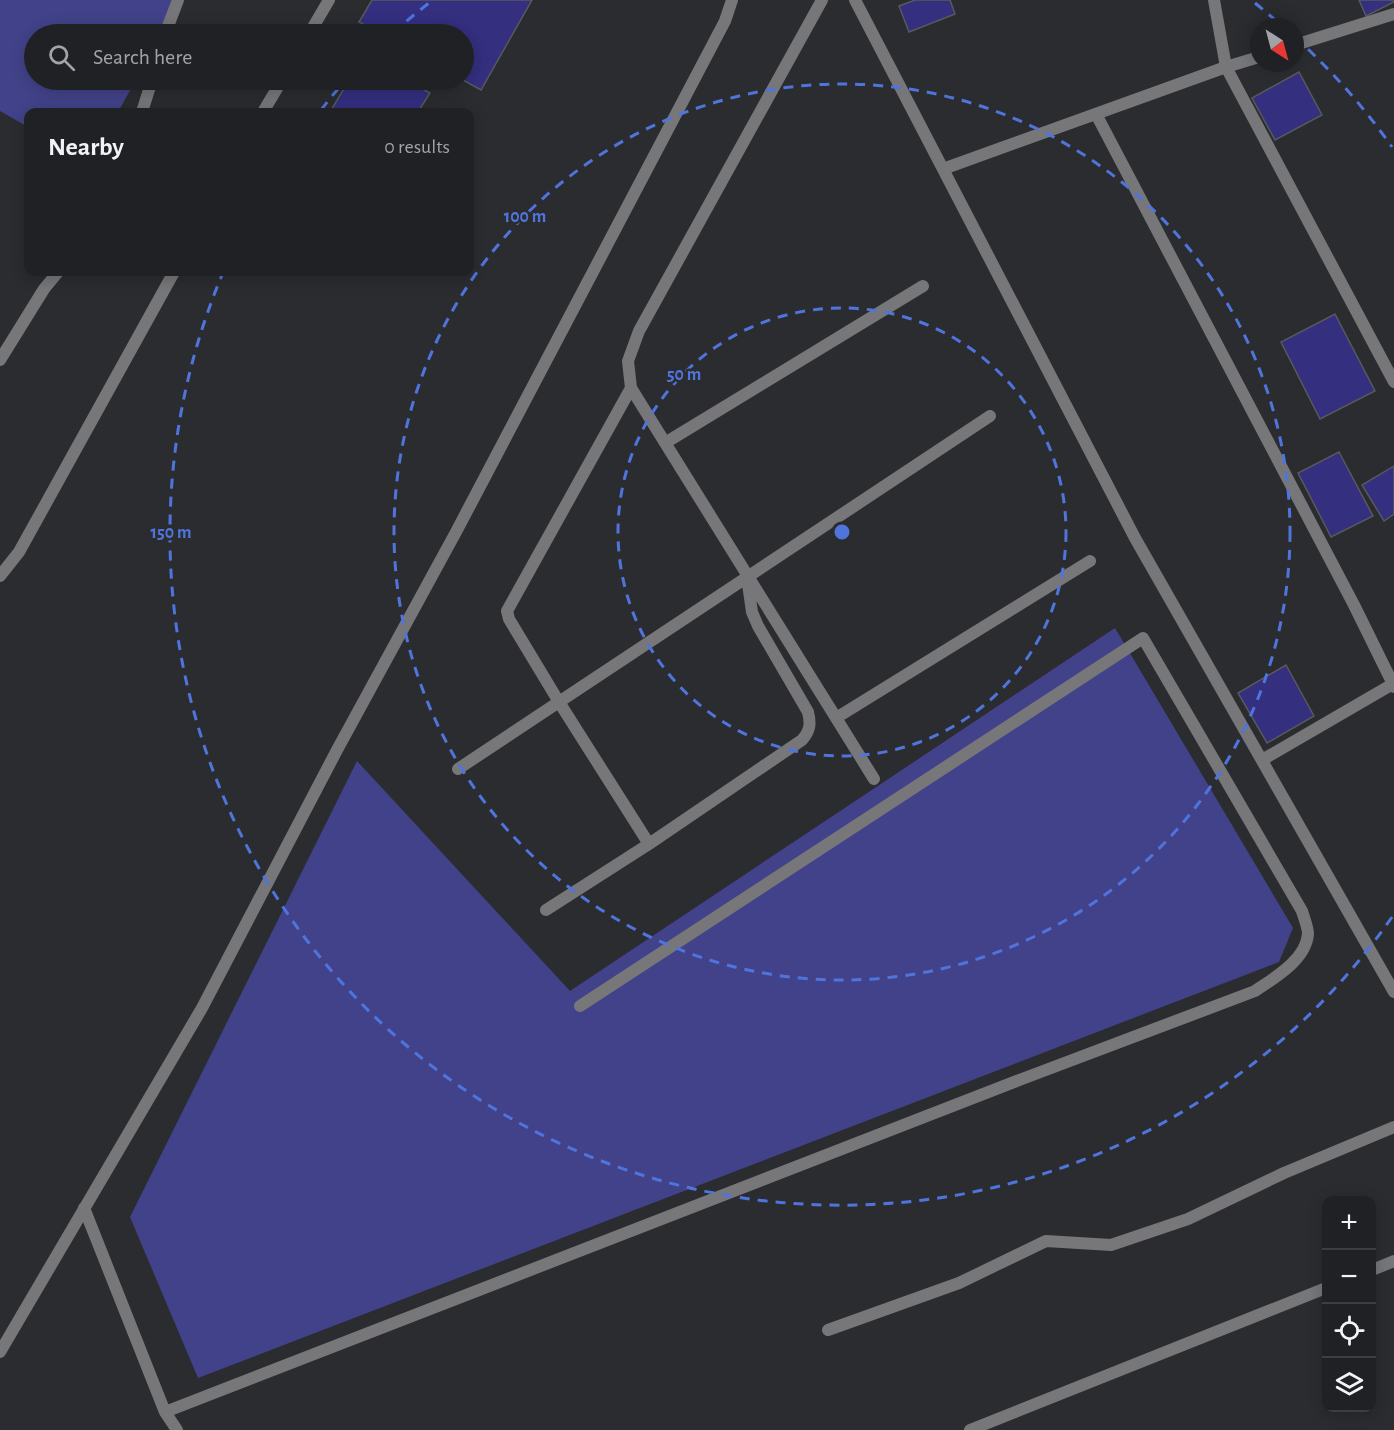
<!DOCTYPE html>
<html lang="en">
<head>
<meta charset="utf-8">
<style>
	body { margin:0; font-family:"Alegreya Sans",sans-serif; background:#28292c; color:#f1f3f6 }
	.controls { position:absolute; right:18px; bottom:18px; display:grid; overflow:hidden; border-radius:12px; box-shadow:0 3px 15px #0003 }
	.controls button { width:54px; height:54px; display:grid; place-items:center; padding:0; border:0; border-bottom:2px solid #3d3e41; background:#202124; color:#f1f3f6; font:30px sans-serif }
	.compass { position:absolute; left:1250px; top:18px; width:54px; height:54px; border-radius:50%; background:#202124; box-shadow:0 3px 15px #0003; rotate:144deg }
	.list { margin:0; padding:0; list-style:none }
	h2 { display:flex; justify-content:space-between; align-items:center; height:78px; margin:0; padding:0 24px; font-size:26px }
	h2 small { font-size:20px; font-weight:400; color:#a2a3a6 }
	.icon { flex:none; width:33px; height:33px; fill:none; stroke:currentColor; stroke-width:2; stroke-linecap:round; stroke-linejoin:round }
	.map { position:relative; flex:none; width:1394px; height:1430px; overflow:hidden }
	.search { position:absolute; background:#202124; box-shadow:0 3px 15px #0003; left:24px; top:24px; width:450px; height:66px; display:flex; align-items:center; gap:15px; box-sizing:border-box; padding:0 21px; border-radius:33px; color:#a2a3a6; font-size:22px }
	.panel { position:absolute; background:#202124; box-shadow:0 3px 15px #0003; left:24px; top:108px; width:450px; height:168px; border-radius:12px }
	.map>svg:first-child { display:block }
	.green { fill:#42428a }
	.building { fill:#342f7f; stroke:#58595d; stroke-width:1.5 }
	.lines { fill:none; stroke-linecap:round; stroke-linejoin:round }
	.minor { stroke:#77777a; stroke-width:12 }
	.tertiary { stroke:#77777a; stroke-width:12 }
	.ring { fill:none; stroke:#4f74dc; stroke-width:3; stroke-dasharray:10 8 }
	.centre { fill:#4f74dc; stroke:#2b2c30; stroke-width:3 }
	.ring-label { font-size:18px; text-anchor:middle; font-weight:bold; fill:#4f74dc; stroke:#2b2c30; stroke-width:5; stroke-linejoin:round; paint-order:stroke }
</style>
</head>
<body>
<div class="map">
<svg width="1394" height="1430" viewBox="0 0 1394 1430">
	<rect width="100%" height="100%" fill="#2b2c30"/>
	<path class="green" d="M 0,0 L 178,0 L 160,34 L 34,34 L 34,80 L 136,80 L 118,112 L 28,112 L 28,127 L 0,111 Z
		M 1115,628 L 1293,928 L 1279,962 L 198,1378 L 130,1217 L 357,761 L 570,991 Z"/>
	<path class="building" d="M 372,0 L 532,0 L 481,90 L 463,80 L 464,34 L 382,34 L 359,22 Z
		M 915,0 L 950,0 L 955,14 L 909,32 L 899,6 Z
		M 1359,0 L 1394,0 L 1394,2 L 1366,16 Z
		M 1299,72 L 1322,115 L 1275,140 L 1252,98 Z
		M 349,80 L 406,80 L 430,93 L 418,112 L 330,112 Z
		M 1335,314 L 1375,391 L 1320,419 L 1281,342 Z
		M 1339,452 L 1373,516 L 1331,537 L 1298,473 Z
		M 1394,466 L 1394,514 L 1384,521 L 1362,485 Z
		M 1286,665 L 1314,716 L 1267,743 L 1238,693 Z"/>
	<g class="lines">
		<path class="minor" d="M 855,0 L 1135,538 L 1394,992
			M 1214,0 L 1226,67 L 1394,382
			M 309,34 L 329,0
			M 1295,45 L 1394,14
			M 263,112 L 282,80
			M 1096,114 L 1354,605 L 1393,684 L 1394,684
			M 943,169 L 1226,67 L 1259,57
			M 631,388 L 874,779
			M 665,443 L 923,286
			M 0,576 L 19,552 L 174,272
			M 836,718 L 1090,561
			M 1262,760 L 1393,684 L 1394,687
			M 458,769 L 990,416
			M 649,844 L 559,702 L 509,619 L 507,611 L 631,388 L 628,361 L 639,331 L 822,0
			M 546,910 L 649,844 L 802,740 C 810,731 811,724 808,712 L 758,626 L 752,612 L 747,577
			M 84,1208 L 165,1412
			M 1372,1270 L 1394,1261
			M 828,1330 L 959,1283 L 1046,1241 L 1111,1245 L 1188,1219 L 1284,1173 L 1394,1127
			M 0,1352 L 202,1008 L 337,750 L 456,532 L 725,21 L 732,0
			M 177,1430 L 165,1412 L 1022,1079 L 1255,991 C 1274,978 1306,960 1308,934 C 1308,927 1304,918 1302,911 L 1143,638 L 580,1006
			M 970,1430 L 1326,1288"/>
		<path class="tertiary" d="M 165,34 L 178,0
			M 142,112 L 152,80
			M 0,360 L 44,289 L 58,272"/>
	</g>
	<g class="ring">
		<circle cx="842" cy="532" r="224"/>
		<circle cx="842" cy="532" r="448"/>
		<path d="M1392 917A671 671 0 0 1 222 275M321 110A671 671 0 0 1 343 83M393 33A671 671 0 0 1 429 3M1255 3A671 671 0 0 1 1282 26M1295 37A671 671 0 0 1 1392 147"/>
	</g>
	<circle cx="842" cy="532" r="9" class="centre"/>
	<g class="ring-label">
		<text x="525" y="222">100 m</text>
		<text x="684" y="380">50 m</text>
		<text x="171" y="538">150 m</text>
	</g>
</svg>
<div class="controls">
<button>+</button>
<button>−</button>
<button><svg class="icon" aria-label="locate" viewBox="0 0 24 24"><circle cx="12" cy="12" r="6"/><path d="M12 2v4M12 18v4M2 12h4M18 12h4"/></svg></button>
<button><svg class="icon" aria-label="layers" viewBox="0 0 24 24"><path d="M12 4l9 5-9 5-9-5zM3 14l9 5 9-5"/></svg></button>
</div>
<svg class="compass" viewBox="-18 -18 36 36"><path d="M0-13l5 13h-10z" fill="#e53935"/><path d="M0 13l5-13h-10z" fill="#a2a3a6"/></svg>
<div class="search"><svg class="icon" aria-label="search" viewBox="0 0 24 24"><circle cx="10" cy="10" r="6"/><path d="M15 15l6 6"/></svg>Search here</div>
<section class="panel">
<h2>Nearby<small>0 results</small></h2>
<ul class="list">
</ul>
</section>
</div>
</body>
</html>
